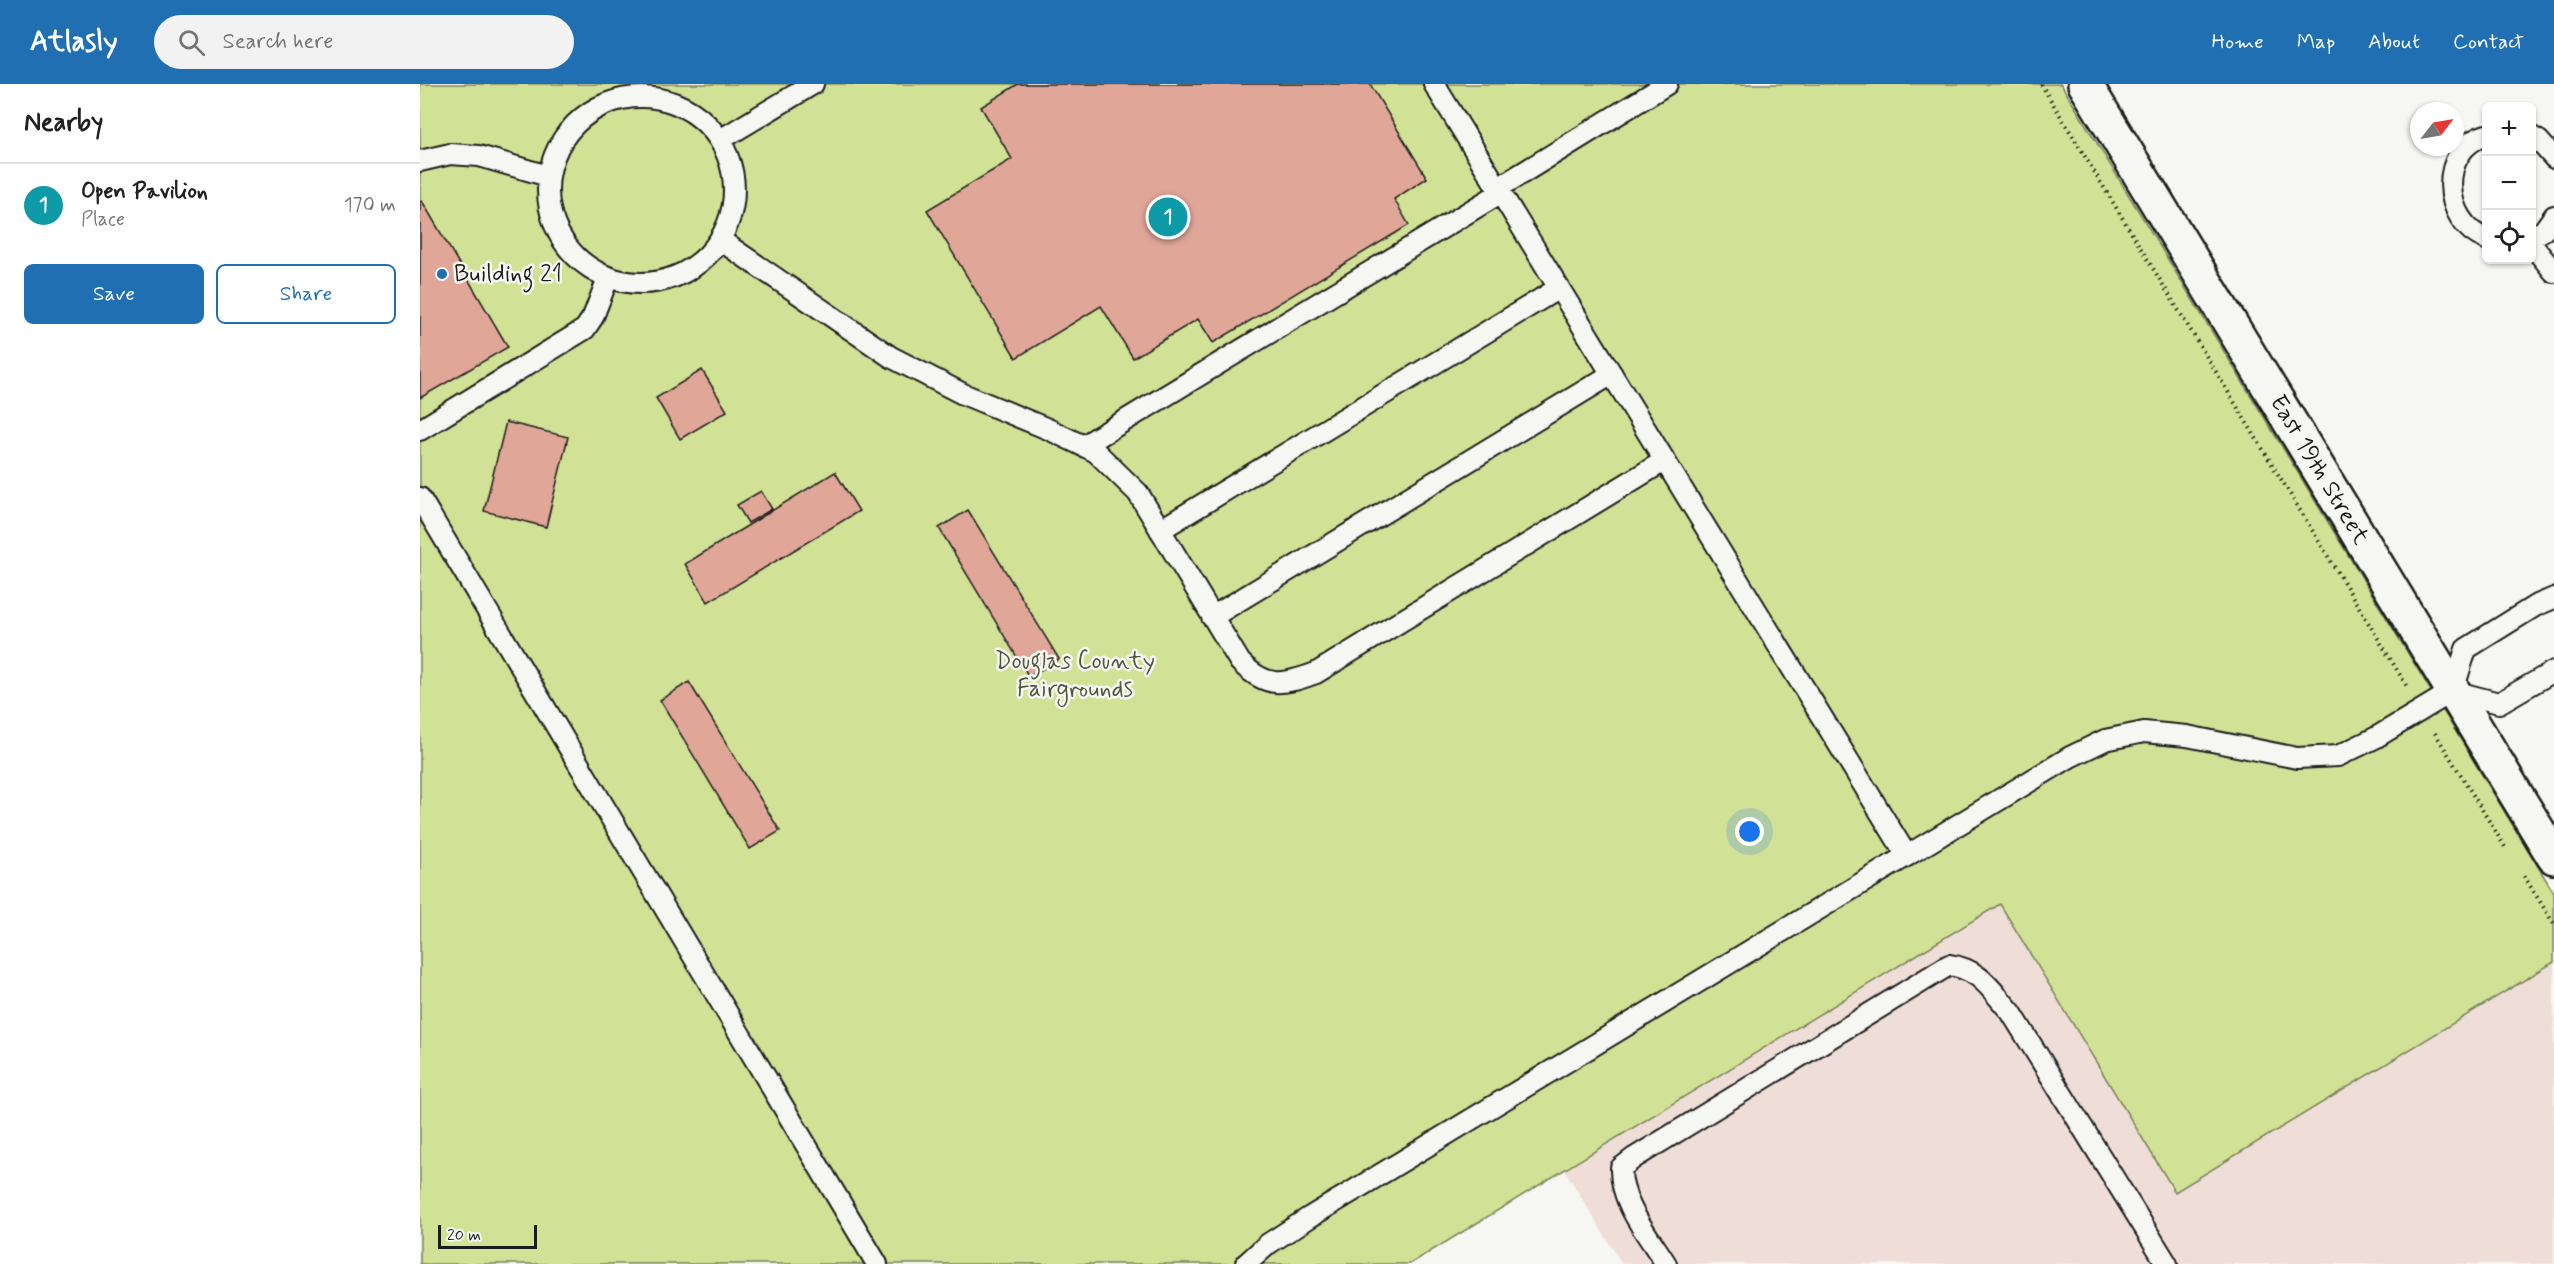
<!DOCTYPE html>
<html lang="en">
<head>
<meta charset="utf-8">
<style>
	body { margin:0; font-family:Mynerve,sans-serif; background:#f2f2f2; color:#202124 }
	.controls { position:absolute; right:18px; top:18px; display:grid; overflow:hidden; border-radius:9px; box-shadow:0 2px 4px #0004 }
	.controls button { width:54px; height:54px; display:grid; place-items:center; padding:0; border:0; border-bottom:2px solid #e0e0e0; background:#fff; color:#202124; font:30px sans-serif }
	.compass { position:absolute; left:1990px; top:18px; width:54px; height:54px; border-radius:50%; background:#fff; box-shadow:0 2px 4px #0004; rotate:59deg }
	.scale { position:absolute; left:18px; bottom:15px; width:99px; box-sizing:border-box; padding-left:6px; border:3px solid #1c1c1c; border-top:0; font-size:16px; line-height:21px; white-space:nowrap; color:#1c1c1c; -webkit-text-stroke:4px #f6f6f2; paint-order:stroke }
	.you { position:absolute; left:1330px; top:748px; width:21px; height:21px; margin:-15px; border:4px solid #fff; border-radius:50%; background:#1a73e8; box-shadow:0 0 0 9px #1a73e833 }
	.badge { display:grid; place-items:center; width:39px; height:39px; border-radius:50%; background:#1f6fb2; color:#fff; font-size:20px; font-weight:700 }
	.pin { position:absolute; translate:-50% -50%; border:3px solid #fff; box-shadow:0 2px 6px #0006 }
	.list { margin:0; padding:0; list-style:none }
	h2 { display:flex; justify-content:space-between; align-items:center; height:78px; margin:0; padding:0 24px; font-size:26px }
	h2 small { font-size:20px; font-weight:400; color:#757577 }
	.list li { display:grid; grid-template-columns:39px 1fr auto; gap:18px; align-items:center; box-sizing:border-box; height:84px; padding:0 24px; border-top:2px solid #e0e0e0 }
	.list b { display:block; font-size:22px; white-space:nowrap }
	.list p { margin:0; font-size:20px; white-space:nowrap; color:#757577 }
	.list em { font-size:20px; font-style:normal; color:#757577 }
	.actions { display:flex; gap:12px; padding:18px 24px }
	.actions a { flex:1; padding:14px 0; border:2px solid #1f6fb2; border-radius:9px; text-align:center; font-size:21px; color:#1f6fb2 }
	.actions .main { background:#1f6fb2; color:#fff }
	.icon { flex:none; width:33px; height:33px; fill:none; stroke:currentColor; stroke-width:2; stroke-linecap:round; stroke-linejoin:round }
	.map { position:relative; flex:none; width:2134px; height:1180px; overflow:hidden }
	header { display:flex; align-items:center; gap:36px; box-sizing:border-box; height:84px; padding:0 30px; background:#1f6fb2; color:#fff }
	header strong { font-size:28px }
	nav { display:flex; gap:33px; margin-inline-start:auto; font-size:21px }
	.search { width:420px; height:54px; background:#f2f2f2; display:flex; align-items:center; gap:15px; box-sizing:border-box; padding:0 21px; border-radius:33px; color:#757577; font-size:22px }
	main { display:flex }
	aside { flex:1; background:#fff }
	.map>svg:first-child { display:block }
	.built { fill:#efded7 }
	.green { fill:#d1e296; stroke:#767f59; stroke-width:1.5 }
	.building { fill:#e0a799; stroke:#1c1c1c; stroke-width:1.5 }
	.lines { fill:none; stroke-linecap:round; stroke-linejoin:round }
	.lane-casing { stroke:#1c1c1c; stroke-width:24 }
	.secondary-casing { stroke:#1c1c1c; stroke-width:38 }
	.path { stroke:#1c1c1c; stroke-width:4; stroke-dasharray:1.5 4.5; stroke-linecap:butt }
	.lane { stroke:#f6f6f2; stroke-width:20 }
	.secondary { stroke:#f6f6f2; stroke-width:33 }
	.poi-dot { fill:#1f6fb2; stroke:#f6f6f2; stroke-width:2 }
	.labels { text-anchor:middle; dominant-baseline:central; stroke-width:5; stroke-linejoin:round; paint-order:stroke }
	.poi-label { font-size:24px; fill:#1c1c1c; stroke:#f6f6f2; text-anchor:start }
	.street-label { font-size:24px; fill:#1c1c1c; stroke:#f6f6f2 }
	.park-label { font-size:24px; fill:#525741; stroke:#f6f6f2 }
</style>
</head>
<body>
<header>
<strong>Atlasly</strong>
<div class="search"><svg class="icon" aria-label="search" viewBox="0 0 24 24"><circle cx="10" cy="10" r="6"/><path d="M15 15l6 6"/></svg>Search here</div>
<nav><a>Home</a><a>Map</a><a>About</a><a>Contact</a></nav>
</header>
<main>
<aside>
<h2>Nearby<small></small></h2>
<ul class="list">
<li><span class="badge" style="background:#0f9aa8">1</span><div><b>Open Pavilion</b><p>Place</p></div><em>170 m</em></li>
</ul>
<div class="actions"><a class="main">Save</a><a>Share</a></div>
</aside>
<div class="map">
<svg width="2134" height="1180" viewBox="0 0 2134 1180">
	<rect width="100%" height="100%" fill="#f6f6f2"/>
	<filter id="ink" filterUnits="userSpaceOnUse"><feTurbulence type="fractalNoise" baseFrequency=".0167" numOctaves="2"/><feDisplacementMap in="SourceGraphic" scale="12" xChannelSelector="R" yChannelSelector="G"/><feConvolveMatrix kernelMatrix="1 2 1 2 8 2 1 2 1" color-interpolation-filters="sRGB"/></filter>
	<g filter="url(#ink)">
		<path class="built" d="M 1581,820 L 1755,1108 L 2134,878 L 2134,1180 L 1202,1180 L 1144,1085 Z"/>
		<path class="green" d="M 0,0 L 1641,0 L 2134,809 L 2134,878 L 1755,1108 L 1580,820 L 990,1180 L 0,1180 Z"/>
		<path class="building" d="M 598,0 L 950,0 L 1007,94 L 974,115 L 989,141 L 793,259 L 778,235 L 713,274 L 681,222 L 596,274 L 507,126 L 592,75 L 561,23 Z
			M 2,117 L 88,263 L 0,314 L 0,118 Z
			M 282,286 L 307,327 L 260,355 L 236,314 Z
			M 86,338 L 148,353 L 126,443 L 64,427 Z
			M 415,388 L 439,427 L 288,518 L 265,480 Z
			M 341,407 L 352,425 L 328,439 L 317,421 Z
			M 548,426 L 639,575 L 609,593 L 519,444 Z
			M 269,598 L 360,747 L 330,765 L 240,616 Z"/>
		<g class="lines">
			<g class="lane-casing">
				<path id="lane" d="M 1014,0 L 1487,772
					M128 106a93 93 0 1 1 186 0a93 93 0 1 1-186 0Z
					M 2066,51 C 2017,65 2022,139 2066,155
					M 2112,53 L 2119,57 L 2134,74
					M 300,56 L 393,0
					M 0,77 L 30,70 L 59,72 L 128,92
					M 1078,104 L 1247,0
					M 2112,153 L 2124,146 L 2134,132
					M 300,156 L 471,273 L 543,310 L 628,345 L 676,368 L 718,409 L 820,578 C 847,605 863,601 896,589 L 1244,377
					M 2112,161 L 2134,188
					M 0,346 L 165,245 L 173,233 L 188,194
					M 663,362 L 1080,109
					M 0,414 L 457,1180
					M 740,446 L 1139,204
					M 792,533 L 1192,290
					M 2033,607 L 2079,619 L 2134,587
					M 826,1180 L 848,1160 L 890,1133 L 1650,673 L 1685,656 L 1724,648 L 1767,652 L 1877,674 L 1918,672 L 1955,654 L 2033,607 L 2046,565 L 2115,522 L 2134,514
					M 1246,1180 C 1229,1152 1200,1119 1201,1084 L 1214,1074 L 1529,881 C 1560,885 1571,906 1591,928 L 1747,1180"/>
			</g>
			<g class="secondary-casing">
				<path id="secondary" d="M 1665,0 L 2134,773"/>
			</g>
			<path class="path" d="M 1621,0 L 1988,604
				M 2015,649 L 2085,763
				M 2104,792 L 2134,840"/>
			<use href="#lane" class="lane"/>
			<use href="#secondary" class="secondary"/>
		</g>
	</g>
	<circle class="poi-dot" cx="22" cy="190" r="6"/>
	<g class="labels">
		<g class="poi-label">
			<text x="34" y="190">Building 21</text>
		</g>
		<g class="street-label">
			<text transform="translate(1899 386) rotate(59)">East 19th Street</text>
		</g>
		<g class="park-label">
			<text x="655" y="577">Douglas County<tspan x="655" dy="28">Fairgrounds</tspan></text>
		</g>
	</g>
</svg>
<div class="controls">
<button>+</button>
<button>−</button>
<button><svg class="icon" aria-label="locate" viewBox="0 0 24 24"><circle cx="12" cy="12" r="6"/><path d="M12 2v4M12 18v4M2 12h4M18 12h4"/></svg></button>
</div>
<svg class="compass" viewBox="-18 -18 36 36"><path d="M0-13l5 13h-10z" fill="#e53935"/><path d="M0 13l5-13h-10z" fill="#757577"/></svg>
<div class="scale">20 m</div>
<div class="you"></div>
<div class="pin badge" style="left:748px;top:133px;background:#0f9aa8">1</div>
</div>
</main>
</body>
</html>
